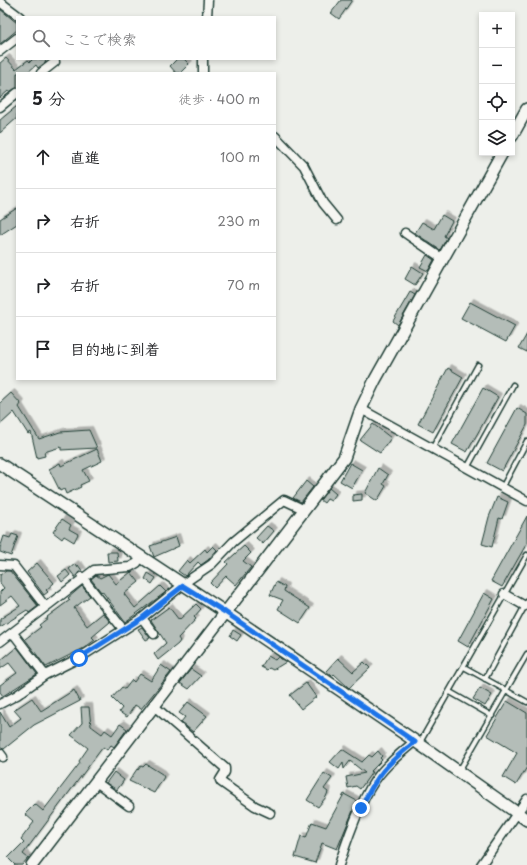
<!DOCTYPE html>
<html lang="ja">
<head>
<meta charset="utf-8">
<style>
	body { margin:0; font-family:"Playpen Sans","Klee One",sans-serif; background:#f6f6f6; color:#202124 }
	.controls { position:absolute; right:12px; top:12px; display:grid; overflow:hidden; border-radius:0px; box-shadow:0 2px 6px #0003 }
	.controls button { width:36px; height:36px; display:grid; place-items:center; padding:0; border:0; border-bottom:1px solid #e0e0e0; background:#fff; color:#202124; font:20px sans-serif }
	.stop { position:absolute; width:12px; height:12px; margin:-9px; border:3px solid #1a73e8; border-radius:50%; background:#fff }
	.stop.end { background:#1a73e8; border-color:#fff; box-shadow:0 1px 4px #0008 }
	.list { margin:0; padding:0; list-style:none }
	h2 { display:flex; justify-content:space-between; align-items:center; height:52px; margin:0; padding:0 16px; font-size:17px }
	h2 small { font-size:13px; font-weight:400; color:#757577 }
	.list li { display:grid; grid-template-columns:26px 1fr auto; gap:12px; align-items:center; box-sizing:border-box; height:64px; padding:0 16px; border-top:1px solid #e0e0e0 }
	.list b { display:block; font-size:15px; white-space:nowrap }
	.list em { font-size:13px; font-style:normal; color:#757577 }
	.icon { flex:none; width:22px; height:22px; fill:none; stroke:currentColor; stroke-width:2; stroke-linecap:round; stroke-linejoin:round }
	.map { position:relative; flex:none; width:527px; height:865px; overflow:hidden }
	.search { position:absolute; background:#fff; box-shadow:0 2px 6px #0003; left:16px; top:16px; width:260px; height:44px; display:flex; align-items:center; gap:10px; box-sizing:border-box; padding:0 14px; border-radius:0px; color:#757577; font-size:15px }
	.panel { position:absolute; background:#fff; box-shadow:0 2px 6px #0003; left:16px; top:72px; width:260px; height:308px; border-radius:0px }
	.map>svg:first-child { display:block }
	.building { fill:#b4bdb8; stroke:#1f3d34; filter:url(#shadow) }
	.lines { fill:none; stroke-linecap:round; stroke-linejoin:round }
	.service-casing { stroke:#1f3d34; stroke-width:7 }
	.minor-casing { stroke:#1f3d34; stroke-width:11 }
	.tertiary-casing { stroke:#1f3d34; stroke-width:14 }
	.service { stroke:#f6f6f2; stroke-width:4 }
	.minor { stroke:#f6f6f2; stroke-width:8 }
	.tertiary { stroke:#f6f6f2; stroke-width:11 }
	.route { stroke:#1a73e8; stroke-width:5 }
</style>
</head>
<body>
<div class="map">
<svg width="527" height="865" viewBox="0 0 527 865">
	<defs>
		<filter id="shadow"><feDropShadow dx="3.5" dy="-3.5" stdDeviation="0" flood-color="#0004"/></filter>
	</defs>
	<rect width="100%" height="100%" fill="#edefea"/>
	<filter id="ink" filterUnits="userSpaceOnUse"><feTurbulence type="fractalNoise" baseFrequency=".025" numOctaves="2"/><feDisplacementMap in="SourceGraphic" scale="8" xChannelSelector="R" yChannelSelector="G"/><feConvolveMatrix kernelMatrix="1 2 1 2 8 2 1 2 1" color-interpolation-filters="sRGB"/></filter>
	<g filter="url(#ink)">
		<path class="building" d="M 341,0 L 352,0 L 339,19 L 331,13 Z
			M 0,9 L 17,23 L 17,30 L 0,44 Z
			M 6,58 L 16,69 L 28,60 L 30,62 L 32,60 L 31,59 L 44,59 L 46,62 L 38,68 L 36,65 L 27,73 L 17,73 L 17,88 L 9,92 L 8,91 L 0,98 L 0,63 Z
			M 177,59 L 184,59 L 189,64 L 180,73 L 176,73 L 170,66 Z
			M 17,106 L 17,118 L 0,133 L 0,120 Z
			M 17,208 L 17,224 L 0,235 L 0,219 Z
			M 442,215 L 452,221 L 444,236 L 447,238 L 440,250 L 415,233 L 422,222 L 434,229 Z
			M 427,255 L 434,260 L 428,271 L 420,267 Z
			M 412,266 L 423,273 L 415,285 L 405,279 Z
			M 410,292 L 415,295 L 398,325 L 393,321 Z
			M 470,302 L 515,326 L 506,342 L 461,318 Z
			M 527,334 L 527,352 L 519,348 Z
			M 448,368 L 463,377 L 433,432 L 418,424 Z
			M 483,388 L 498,397 L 467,452 L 452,444 Z
			M 11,393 L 21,404 L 19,407 L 39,439 L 60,432 L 89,430 L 97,448 L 61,450 L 61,447 L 44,452 L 45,456 L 37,458 L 31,432 L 28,434 L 14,412 L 0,425 L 0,403 Z
			M 517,408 L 527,414 L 527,425 L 502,471 L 487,463 Z
			M 373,424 L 391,438 L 380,453 L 360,440 Z
			M 97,449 L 102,461 L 83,470 L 89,481 L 80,485 L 81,487 L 66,494 L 64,489 L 60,491 L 49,469 L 60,463 L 61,466 Z
			M 350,463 L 362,470 L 352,488 L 340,481 Z
			M 378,468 L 388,475 L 383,484 L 386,486 L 377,501 L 365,493 Z
			M 306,481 L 313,487 L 301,502 L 293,498 Z
			M 329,488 L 336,494 L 331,501 L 327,499 L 324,503 L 320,500 Z
			M 362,494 L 362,500 L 353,501 L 353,495 Z
			M 497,497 L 508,502 L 502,519 L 499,518 L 492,547 L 482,544 L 489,517 Z
			M 527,516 L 527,543 L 502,587 L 491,581 Z
			M 62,519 L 71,525 L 69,529 L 78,534 L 74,542 L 64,536 L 62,539 L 53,532 Z
			M 267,526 L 274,531 L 263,544 L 256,538 Z
			M 12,534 L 18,536 L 11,556 L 0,552 L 0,548 L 4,536 L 10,538 Z
			M 176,537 L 179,546 L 154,557 L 150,546 Z
			M 213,546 L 217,550 L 208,560 L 201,565 L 198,562 L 185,576 L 178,571 L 187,560 L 190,563 L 205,549 L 207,552 Z
			M 244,546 L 251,553 L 243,561 L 251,567 L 236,585 L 226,576 L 215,588 L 210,583 L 228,564 L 226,562 Z
			M 107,552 L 117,552 L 118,561 L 108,562 Z
			M 37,563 L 54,583 L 46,590 L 48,592 L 44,595 L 27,572 Z
			M 75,564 L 77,567 L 78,565 L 83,572 L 79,572 L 75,577 L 69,569 Z
			M 66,570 L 70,575 L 62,582 L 58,576 Z
			M 6,571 L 10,571 L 38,606 L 29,613 L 27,610 L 0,627 L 0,619 L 20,606 L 12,596 L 0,605 L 0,592 L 4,588 L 0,583 L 0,575 Z
			M 131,572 L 139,582 L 124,594 L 135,608 L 160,586 L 166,592 L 125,622 L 102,591 L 101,592 L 91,579 L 96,575 L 100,578 L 108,574 L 116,584 Z
			M 148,573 L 156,578 L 152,584 L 145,579 Z
			M 276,582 L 285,587 L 284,591 L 310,608 L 300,623 L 278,609 L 283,600 L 270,595 Z
			M 82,586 L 90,596 L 74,608 L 87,626 L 103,613 L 110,622 L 92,637 L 95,640 L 84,648 L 46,667 L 25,639 L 41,627 L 39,625 L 48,618 L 47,617 L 70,600 L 68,598 Z
			M 484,593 L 494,599 L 468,647 L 458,641 Z
			M 196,604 L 201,609 L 194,617 L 196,619 L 178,638 L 180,641 L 178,644 L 158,660 L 154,654 L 166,643 L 151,620 L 169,607 L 179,620 Z
			M 142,627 L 150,638 L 146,640 L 138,629 Z
			M 233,630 L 241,635 L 237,641 L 230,636 Z
			M 17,647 L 37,674 L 3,696 L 0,692 L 0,685 L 17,673 L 9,663 L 0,669 L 0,661 Z
			M 268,656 L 275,660 L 278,657 L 286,662 L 273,670 L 269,668 L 267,670 L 261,667 Z
			M 338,658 L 353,672 L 364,662 L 370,668 L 349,688 L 334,674 L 332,676 L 326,671 Z
			M 161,665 L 171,672 L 141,709 L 135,705 L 127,717 L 119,712 L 122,708 L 112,698 L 122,687 L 125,689 L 132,680 L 134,682 L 140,674 L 151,681 Z
			M 191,669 L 201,676 L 189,689 L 180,683 Z
			M 306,683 L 316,697 L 301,709 L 290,695 Z
			M 480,688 L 492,695 L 485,706 L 473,699 Z
			M 74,690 L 80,701 L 34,725 L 4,749 L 0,748 L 0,712 L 9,727 L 21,718 L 14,710 L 32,698 L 41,711 Z
			M 507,701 L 527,713 L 527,767 L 516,785 L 503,777 L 517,753 L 487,735 Z
			M 188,702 L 207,716 L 193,732 L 181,722 L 185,717 L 179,713 Z
			M 81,707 L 89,707 L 91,726 L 102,734 L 105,730 L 112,735 L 120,724 L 127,729 L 114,747 L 111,745 L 107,750 L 103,747 L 23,854 L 28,858 L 22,865 L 15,865 L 8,858 L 24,842 L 21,839 L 34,822 L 25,814 L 35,804 L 43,811 L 80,763 L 79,761 L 88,748 L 71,735 L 82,723 Z
			M 342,749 L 362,762 L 369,755 L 372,757 L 378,751 L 382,756 L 380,758 L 382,760 L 370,772 L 372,772 L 360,789 L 356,786 L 348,788 L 346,777 L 365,773 L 350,761 L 344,769 L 343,763 L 339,769 L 330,762 Z
			M 146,764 L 162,774 L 164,777 L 154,793 L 129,781 L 137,769 L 138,770 L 141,766 L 143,767 Z
			M 114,772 L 124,780 L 117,790 L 106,783 Z
			M 324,773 L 332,778 L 324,789 L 328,792 L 326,797 L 318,807 L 307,800 Z
			M 344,794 L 357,801 L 337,849 L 322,843 L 315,863 L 295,857 L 301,836 L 306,838 L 312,822 L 326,827 Z"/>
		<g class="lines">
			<g class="service-casing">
				<path id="service" d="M 432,449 L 478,365
					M 467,468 L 513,385
					M 502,488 L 527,441
					M 464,667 L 527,702
					M 485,679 L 527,602
					M 450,692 L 492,716
					M 419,744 L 527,555
					M 459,771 L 527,654"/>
			</g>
			<g class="minor-casing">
				<path id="minor" d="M 0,2 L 20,17
					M 207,17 L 208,0
					M 0,51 L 17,38
					M 41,73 L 55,62 L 54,59
					M 203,73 L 203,59
					M 0,107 L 17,93
					M 275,136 L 304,166 L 323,203 L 337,220
					M 405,233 L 443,259
					M 361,409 L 527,501
					M 0,565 L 14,566 L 45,606
					M 82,577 L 123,629
					M 504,594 L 525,606
					M 142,618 L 154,634
					M 13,633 L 45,675
					M 0,642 L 94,570 L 130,567 L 137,563 L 141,557
					M 0,704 L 17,695 L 45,675 L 79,658 L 142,618 L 190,579 L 212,564 L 233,542 L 284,500 L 305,510
					M 154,706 L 225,768 L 225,772 L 220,780 L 221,782 L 255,806 L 270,813
					M 0,753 L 3,757
					M 96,782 L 129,806
					M 339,865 C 347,840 362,795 379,775 C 389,762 402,752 415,741
					M 481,865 L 527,799"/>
			</g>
			<g class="tertiary-casing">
				<path id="tertiary" d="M 512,136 L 527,109
					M 0,464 L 225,612 L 415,741 L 527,820
					M 32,865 L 344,458 L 361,409 L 375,380 L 502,153"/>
			</g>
			<use href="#service" class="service"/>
			<use href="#minor" class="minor"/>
			<use href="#tertiary" class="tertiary"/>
		</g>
	</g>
	<g class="lines" filter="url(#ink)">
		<path class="route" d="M 79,658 L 142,618 L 183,586 L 225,612 L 415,742 C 386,764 377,775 361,808"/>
	</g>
</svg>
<div class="controls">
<button>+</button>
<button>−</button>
<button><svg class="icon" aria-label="locate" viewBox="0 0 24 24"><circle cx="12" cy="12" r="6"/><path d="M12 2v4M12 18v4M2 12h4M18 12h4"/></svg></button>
<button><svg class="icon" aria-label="layers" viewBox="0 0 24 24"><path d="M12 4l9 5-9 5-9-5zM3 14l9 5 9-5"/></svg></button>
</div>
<div class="stop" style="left:79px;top:658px"></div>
<div class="stop end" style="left:361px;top:808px"></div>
<div class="search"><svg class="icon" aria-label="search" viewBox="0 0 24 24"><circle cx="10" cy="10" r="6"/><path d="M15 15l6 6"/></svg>ここで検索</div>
<section class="panel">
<h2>5 分<small>徒歩 · 400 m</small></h2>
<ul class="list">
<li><svg class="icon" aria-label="ahead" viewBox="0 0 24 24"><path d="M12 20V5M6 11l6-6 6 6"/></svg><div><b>直進</b></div><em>100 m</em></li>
<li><svg class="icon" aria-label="right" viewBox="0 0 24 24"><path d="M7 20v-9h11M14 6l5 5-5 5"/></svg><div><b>右折</b></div><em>230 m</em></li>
<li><svg class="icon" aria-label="right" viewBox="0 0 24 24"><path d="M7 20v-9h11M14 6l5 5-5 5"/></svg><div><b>右折</b></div><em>70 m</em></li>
<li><svg class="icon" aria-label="arrive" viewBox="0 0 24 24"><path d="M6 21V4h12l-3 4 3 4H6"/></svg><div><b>目的地に到着</b></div></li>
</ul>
</section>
</div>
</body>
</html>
